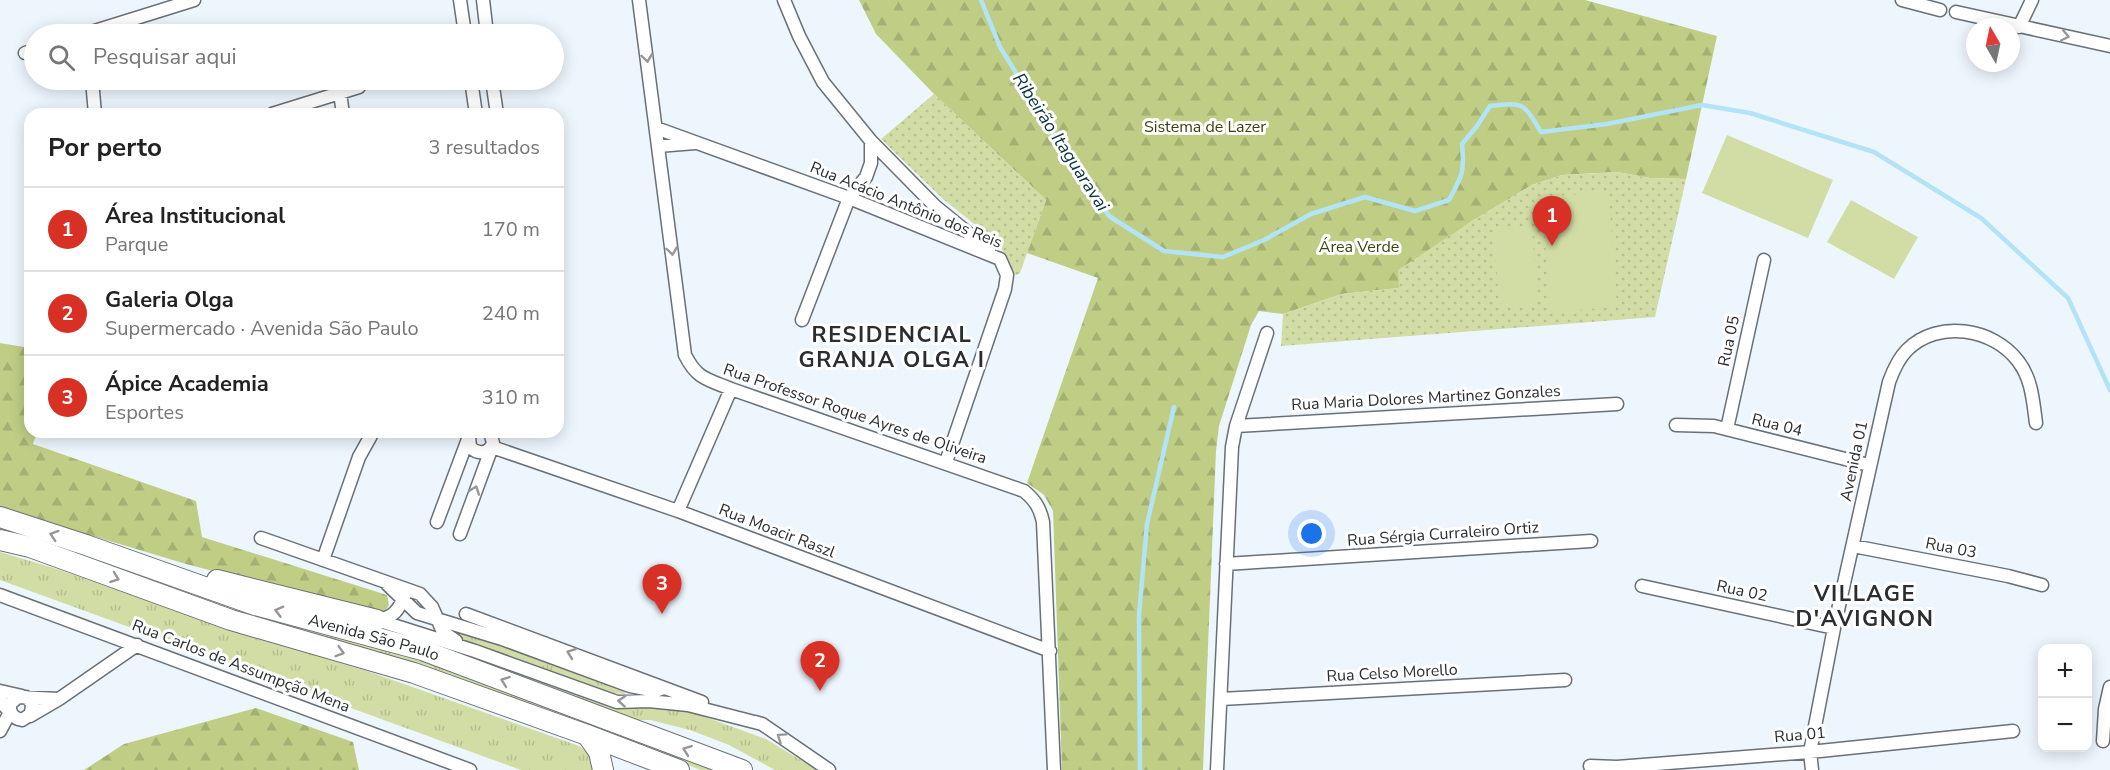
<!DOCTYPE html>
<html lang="pt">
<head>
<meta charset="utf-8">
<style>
	body { margin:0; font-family:"Nunito Sans",sans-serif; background:#f2f2f2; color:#222 }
	.controls { position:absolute; right:18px; bottom:18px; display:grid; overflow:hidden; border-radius:12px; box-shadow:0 3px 15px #0003 }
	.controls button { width:54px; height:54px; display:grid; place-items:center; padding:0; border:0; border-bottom:2px solid #e0e0e0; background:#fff; color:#222; font:30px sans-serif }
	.compass { position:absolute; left:1966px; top:18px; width:54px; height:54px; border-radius:50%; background:#fff; box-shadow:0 3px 15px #0003; rotate:351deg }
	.you { position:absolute; left:1312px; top:534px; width:21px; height:21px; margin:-15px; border:4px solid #fff; border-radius:50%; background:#1a73e8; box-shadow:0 0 0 9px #1a73e833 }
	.badge { display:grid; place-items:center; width:39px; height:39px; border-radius:50%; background:#d93025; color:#fff; font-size:20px; font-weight:700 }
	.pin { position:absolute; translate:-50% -50px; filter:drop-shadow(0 2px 3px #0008) }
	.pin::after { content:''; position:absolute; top:32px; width:21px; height:18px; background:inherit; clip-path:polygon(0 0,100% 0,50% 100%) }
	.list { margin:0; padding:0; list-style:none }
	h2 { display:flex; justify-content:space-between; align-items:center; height:78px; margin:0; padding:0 24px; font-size:26px }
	h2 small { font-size:20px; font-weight:400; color:#767676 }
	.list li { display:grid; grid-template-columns:39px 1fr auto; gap:18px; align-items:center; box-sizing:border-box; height:84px; padding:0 24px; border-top:2px solid #e0e0e0 }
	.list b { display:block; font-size:22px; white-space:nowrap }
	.list p { margin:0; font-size:20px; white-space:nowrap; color:#767676 }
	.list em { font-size:20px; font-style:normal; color:#767676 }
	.icon { flex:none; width:33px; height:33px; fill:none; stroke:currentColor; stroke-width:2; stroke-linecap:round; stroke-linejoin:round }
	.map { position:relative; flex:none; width:2110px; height:770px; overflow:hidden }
	.search { position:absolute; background:#fff; box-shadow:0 3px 15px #0003; left:24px; top:24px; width:540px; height:66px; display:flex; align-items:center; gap:15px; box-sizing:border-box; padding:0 21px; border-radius:33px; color:#767676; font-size:22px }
	.panel { position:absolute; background:#fff; box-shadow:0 3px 15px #0003; left:24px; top:108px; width:540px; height:330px; border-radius:18px }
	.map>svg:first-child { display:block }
	.grass { fill:url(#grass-tufts) }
	.forest { fill:url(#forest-firs) }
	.park { fill:url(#park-dots) }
	.garden { fill:#d2dda5 }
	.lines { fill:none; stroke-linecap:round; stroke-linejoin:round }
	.stream { stroke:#b2e3f7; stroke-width:4.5 }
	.street-casing { stroke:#697076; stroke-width:15 }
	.primary-casing { stroke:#697076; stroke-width:22 }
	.street { stroke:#fff; stroke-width:12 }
	.primary { stroke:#fff; stroke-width:20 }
	.oneway { stroke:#959698 }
	.labels { text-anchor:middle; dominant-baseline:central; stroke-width:6; stroke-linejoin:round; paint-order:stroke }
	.park-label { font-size:16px; fill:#3b430c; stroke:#fff }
	.street-label { font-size:16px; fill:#2b2e31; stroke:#fff }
	.water-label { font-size:18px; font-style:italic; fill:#083240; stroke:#fff }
	.district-label { font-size:22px; font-weight:bold; letter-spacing:1.5px; fill:#2b2e31; stroke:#fff }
</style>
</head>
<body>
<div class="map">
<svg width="2110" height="770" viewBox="0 0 2110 770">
	<defs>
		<pattern id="grass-tufts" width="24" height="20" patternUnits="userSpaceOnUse" patternTransform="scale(1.5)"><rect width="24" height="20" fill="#d2dda5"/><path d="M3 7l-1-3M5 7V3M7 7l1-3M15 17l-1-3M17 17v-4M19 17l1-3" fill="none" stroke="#b4be8e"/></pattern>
		<pattern id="forest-firs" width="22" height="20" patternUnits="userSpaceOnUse" patternTransform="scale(1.5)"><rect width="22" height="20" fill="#c0ce85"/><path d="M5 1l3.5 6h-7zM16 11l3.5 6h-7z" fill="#a5b173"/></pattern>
		<pattern id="park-dots" width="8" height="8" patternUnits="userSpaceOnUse" patternTransform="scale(1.5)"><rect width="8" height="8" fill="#d2dda5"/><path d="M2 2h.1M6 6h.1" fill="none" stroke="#b4be8e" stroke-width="1.8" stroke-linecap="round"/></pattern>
	</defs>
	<rect width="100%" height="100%" fill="#eef6fd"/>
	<path class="grass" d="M 0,524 L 422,658 L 722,770 L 701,770 L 482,688 L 219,608 L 0,533 Z
		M 0,552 L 54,568 L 244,634 L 370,672 L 579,746 C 588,753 595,757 593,770 L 521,770 L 0,580 Z
		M 318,611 L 389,630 L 616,705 L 656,704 L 683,709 L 766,739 L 817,770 L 775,770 L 729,745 L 690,730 L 650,720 L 628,720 Z
		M 454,626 L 627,689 L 624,694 L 613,693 L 451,637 L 450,629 Z"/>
	<path class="forest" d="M 859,0 L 1585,0 L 1717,36 L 1686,179 L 1650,178 L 1617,172 L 1562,175 L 1532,185 L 1469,223 L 1399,288 L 1342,294 L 1283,314 L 1259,311 L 1251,325 L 1219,426 L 1216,451 L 1203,770 L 1062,770 L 1053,511 L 1044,495 L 1027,483 L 1098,278 L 1027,253 L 1046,200 L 934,94 L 876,34 Z
		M 0,343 L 30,348 L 30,432 L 37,432 L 33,444 L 196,501 L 202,537 L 387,595 L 389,605 L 384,613 L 378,614 L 186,564 L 0,508 Z
		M 256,708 L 353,742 L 359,770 L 84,770 L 124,744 Z"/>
	<path class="park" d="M 934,94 L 1046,200 L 1020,273 L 1017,275 L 1013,274 L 1010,264 L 999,244 L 943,199 L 881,139 Z
		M 1617,172 L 1650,178 L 1686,179 L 1655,317 L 1281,346 L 1283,314 L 1342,294 L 1399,288 L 1398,270 L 1469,223 L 1532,185 L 1562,175 Z"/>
	<path class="garden" d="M 1727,135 L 1833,180 L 1808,238 L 1702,193 Z
		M 1609,192 L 1617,307 L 1550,312 L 1542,197 Z
		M 1851,200 L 1918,237 L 1894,279 L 1827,242 Z
		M 1532,227 L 1537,305 L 1499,307 L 1494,230 Z"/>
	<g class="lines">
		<path class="stream" d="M 981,0 L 1000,47 L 1062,148 L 1109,216 L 1164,251 L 1223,257 L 1264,240 L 1311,214 L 1365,197 L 1415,211 L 1449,200 C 1462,176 1465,172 1462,144 L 1477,126 L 1490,106 C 1524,102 1523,102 1541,132 L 1607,124 L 1702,105 L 1750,113 L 1874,152 L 1981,218 L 2068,298 L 2110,390
			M 1140,770 L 1139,615 L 1147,524 L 1174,407"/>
		<g class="street-casing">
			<path id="street" d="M 460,0 L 465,34
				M 483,0 L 487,34
				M 639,0 L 685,355 C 697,379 707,379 731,389 L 1024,491 C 1035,500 1040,508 1043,522 L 1054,770
				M 784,0 L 799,36 L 823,82 L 871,141 L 935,206 L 989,250
				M 1902,0 L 1940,10
				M 1956,12 L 2110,46
				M 2019,27 L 2032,0
				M 85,34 L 194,0
				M 25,53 L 34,50
				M 92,80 L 95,114
				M 471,80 L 476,114
				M 492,80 L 497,114
				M 340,93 L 343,114
				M 272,114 L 359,87
				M 656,128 L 849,198 L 1000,259 L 1007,275 L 1005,289 L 946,462
				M 658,146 L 695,143
				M 802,320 L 849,198 L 866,177 L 871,163 L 871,141
				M 1676,425 L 1714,426 L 1869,465
				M 1236,426 L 1617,404
				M 1727,429 L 1764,260
				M 469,436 L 470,447 C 478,455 489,454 493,443 L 490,432
				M 678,511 L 731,389
				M 437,522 L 468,439
				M 460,534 L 492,447 L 678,511 L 1050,651
				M 261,538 L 420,594 L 432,607 L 443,632 L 456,641
				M 1853,546 L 2008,576 L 2042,585
				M 323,560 L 359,457 L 373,432
				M 1226,564 L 1591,541
				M 387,584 L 417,613 L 502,639 L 630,686 L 656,691 L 661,689
				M 1642,586 L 1834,628
				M 0,595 L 470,770
				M 466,614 L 702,702
				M 377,620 L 475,651 L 617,702 L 649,701 L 688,705 L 762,724
				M 377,620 C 394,618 399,609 405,595
				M 0,691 L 22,696
				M 26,697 L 32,703 L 31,714 L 22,720 C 13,718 9,713 10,704 L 18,697 L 59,699 L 30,716
				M 59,699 L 137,645
				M 1221,699 L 1565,680
				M 0,701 L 10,712 L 0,731
				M 755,722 L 762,724 L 829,770
				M 2103,741 L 2105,709 L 2110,687
				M 1590,766 L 1617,767 L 1810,752 L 2013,731
				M 1217,770 L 1232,447 L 1236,426 L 1267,333
				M 1812,770 L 1810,752 L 1834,628 L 1889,382 C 1893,371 1899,358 1907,350 C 1938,319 1993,328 2018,361 C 2032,379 2033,401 2036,423"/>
		</g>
		<g class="primary-casing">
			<g id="primary">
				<path id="s1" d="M 0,517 L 86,545 L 255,605 L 422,650 L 742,770"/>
				<path d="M 0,540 L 30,547 L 231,620 L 414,673 L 587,735 L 679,770"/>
				<path d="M 217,580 L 377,620"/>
				<path d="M 587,735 L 599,752 L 603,770"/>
			</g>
		</g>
		<use href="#street" class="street"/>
		<use href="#primary" class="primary"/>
	</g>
	<defs><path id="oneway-chevron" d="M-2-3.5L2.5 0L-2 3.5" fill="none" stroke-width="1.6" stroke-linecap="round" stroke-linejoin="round" transform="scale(1.5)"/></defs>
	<g class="oneway">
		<use href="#oneway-chevron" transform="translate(2065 36) rotate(12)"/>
		<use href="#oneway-chevron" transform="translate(647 58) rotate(82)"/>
		<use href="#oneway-chevron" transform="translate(672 251) rotate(82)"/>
		<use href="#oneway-chevron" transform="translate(475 490) rotate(-70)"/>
		<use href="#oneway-chevron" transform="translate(54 535) rotate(-162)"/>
		<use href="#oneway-chevron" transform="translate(115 578) rotate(20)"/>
		<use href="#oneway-chevron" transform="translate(279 611) rotate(-165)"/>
		<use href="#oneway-chevron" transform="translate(340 652) rotate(16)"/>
		<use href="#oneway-chevron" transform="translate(571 653) rotate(-160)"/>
		<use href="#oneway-chevron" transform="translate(505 681) rotate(-160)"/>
		<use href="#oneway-chevron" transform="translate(622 701) rotate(-176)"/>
		<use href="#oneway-chevron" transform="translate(781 737) rotate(-146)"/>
		<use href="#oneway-chevron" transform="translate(687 750) rotate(-160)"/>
	</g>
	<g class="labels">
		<g class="park-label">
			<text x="1205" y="127">Sistema de Lazer</text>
			<text x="1359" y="247">Área Verde</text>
		</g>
		<g class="street-label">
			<text transform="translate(906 205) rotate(22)">Rua Acácio Antônio dos Reis</text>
			<text transform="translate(1729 341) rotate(-78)">Rua 05</text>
			<text transform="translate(1426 398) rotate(-3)">Rua Maria Dolores Martinez Gonzales</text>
			<text transform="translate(855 414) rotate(19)">Rua Professor Roque Ayres de Oliveira</text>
			<text transform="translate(1777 425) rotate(14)">Rua 04</text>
			<text transform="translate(1854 461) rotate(-78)">Avenida 01</text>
			<text transform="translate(777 531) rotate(21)">Rua Moacir Raszl</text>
			<text transform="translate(1443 534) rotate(-4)">Rua Sérgia Curraleiro Ortiz</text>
			<text transform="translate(1951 548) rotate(11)">Rua 03</text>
			<text transform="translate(1742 591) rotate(12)">Rua 02</text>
			<text stroke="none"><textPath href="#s1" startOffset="393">Avenida São Paulo</textPath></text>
			<text transform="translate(241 666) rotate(21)">Rua Carlos de Assumpção Mena</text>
			<text transform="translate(1392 673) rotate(-3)">Rua Celso Morello</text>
			<text transform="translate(1800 735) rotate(-5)">Rua 01</text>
		</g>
		<g class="water-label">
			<text transform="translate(1061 142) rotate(57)">Ribeirão Itaguaravai</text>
		</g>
		<g class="district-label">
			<text x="892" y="335">RESIDENCIAL<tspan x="892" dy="25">GRANJA OLGA I</tspan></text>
			<text x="1865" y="594">VILLAGE<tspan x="1865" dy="25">D'AVIGNON</tspan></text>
		</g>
	</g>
</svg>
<div class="controls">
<button>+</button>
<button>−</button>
</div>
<svg class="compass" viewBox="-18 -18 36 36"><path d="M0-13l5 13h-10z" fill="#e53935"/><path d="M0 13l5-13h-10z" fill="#767676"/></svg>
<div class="you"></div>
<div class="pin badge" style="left:1552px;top:246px">1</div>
<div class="pin badge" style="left:820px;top:691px">2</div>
<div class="pin badge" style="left:662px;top:614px">3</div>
<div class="search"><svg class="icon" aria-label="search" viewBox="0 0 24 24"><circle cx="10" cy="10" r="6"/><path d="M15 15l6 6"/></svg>Pesquisar aqui</div>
<section class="panel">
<h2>Por perto<small>3 resultados</small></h2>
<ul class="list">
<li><span class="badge">1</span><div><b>Área Institucional</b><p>Parque</p></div><em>170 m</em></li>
<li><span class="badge">2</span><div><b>Galeria Olga</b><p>Supermercado · Avenida São Paulo</p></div><em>240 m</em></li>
<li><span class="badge">3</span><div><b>Ápice Academia</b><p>Esportes</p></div><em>310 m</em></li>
</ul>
</section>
</div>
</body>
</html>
